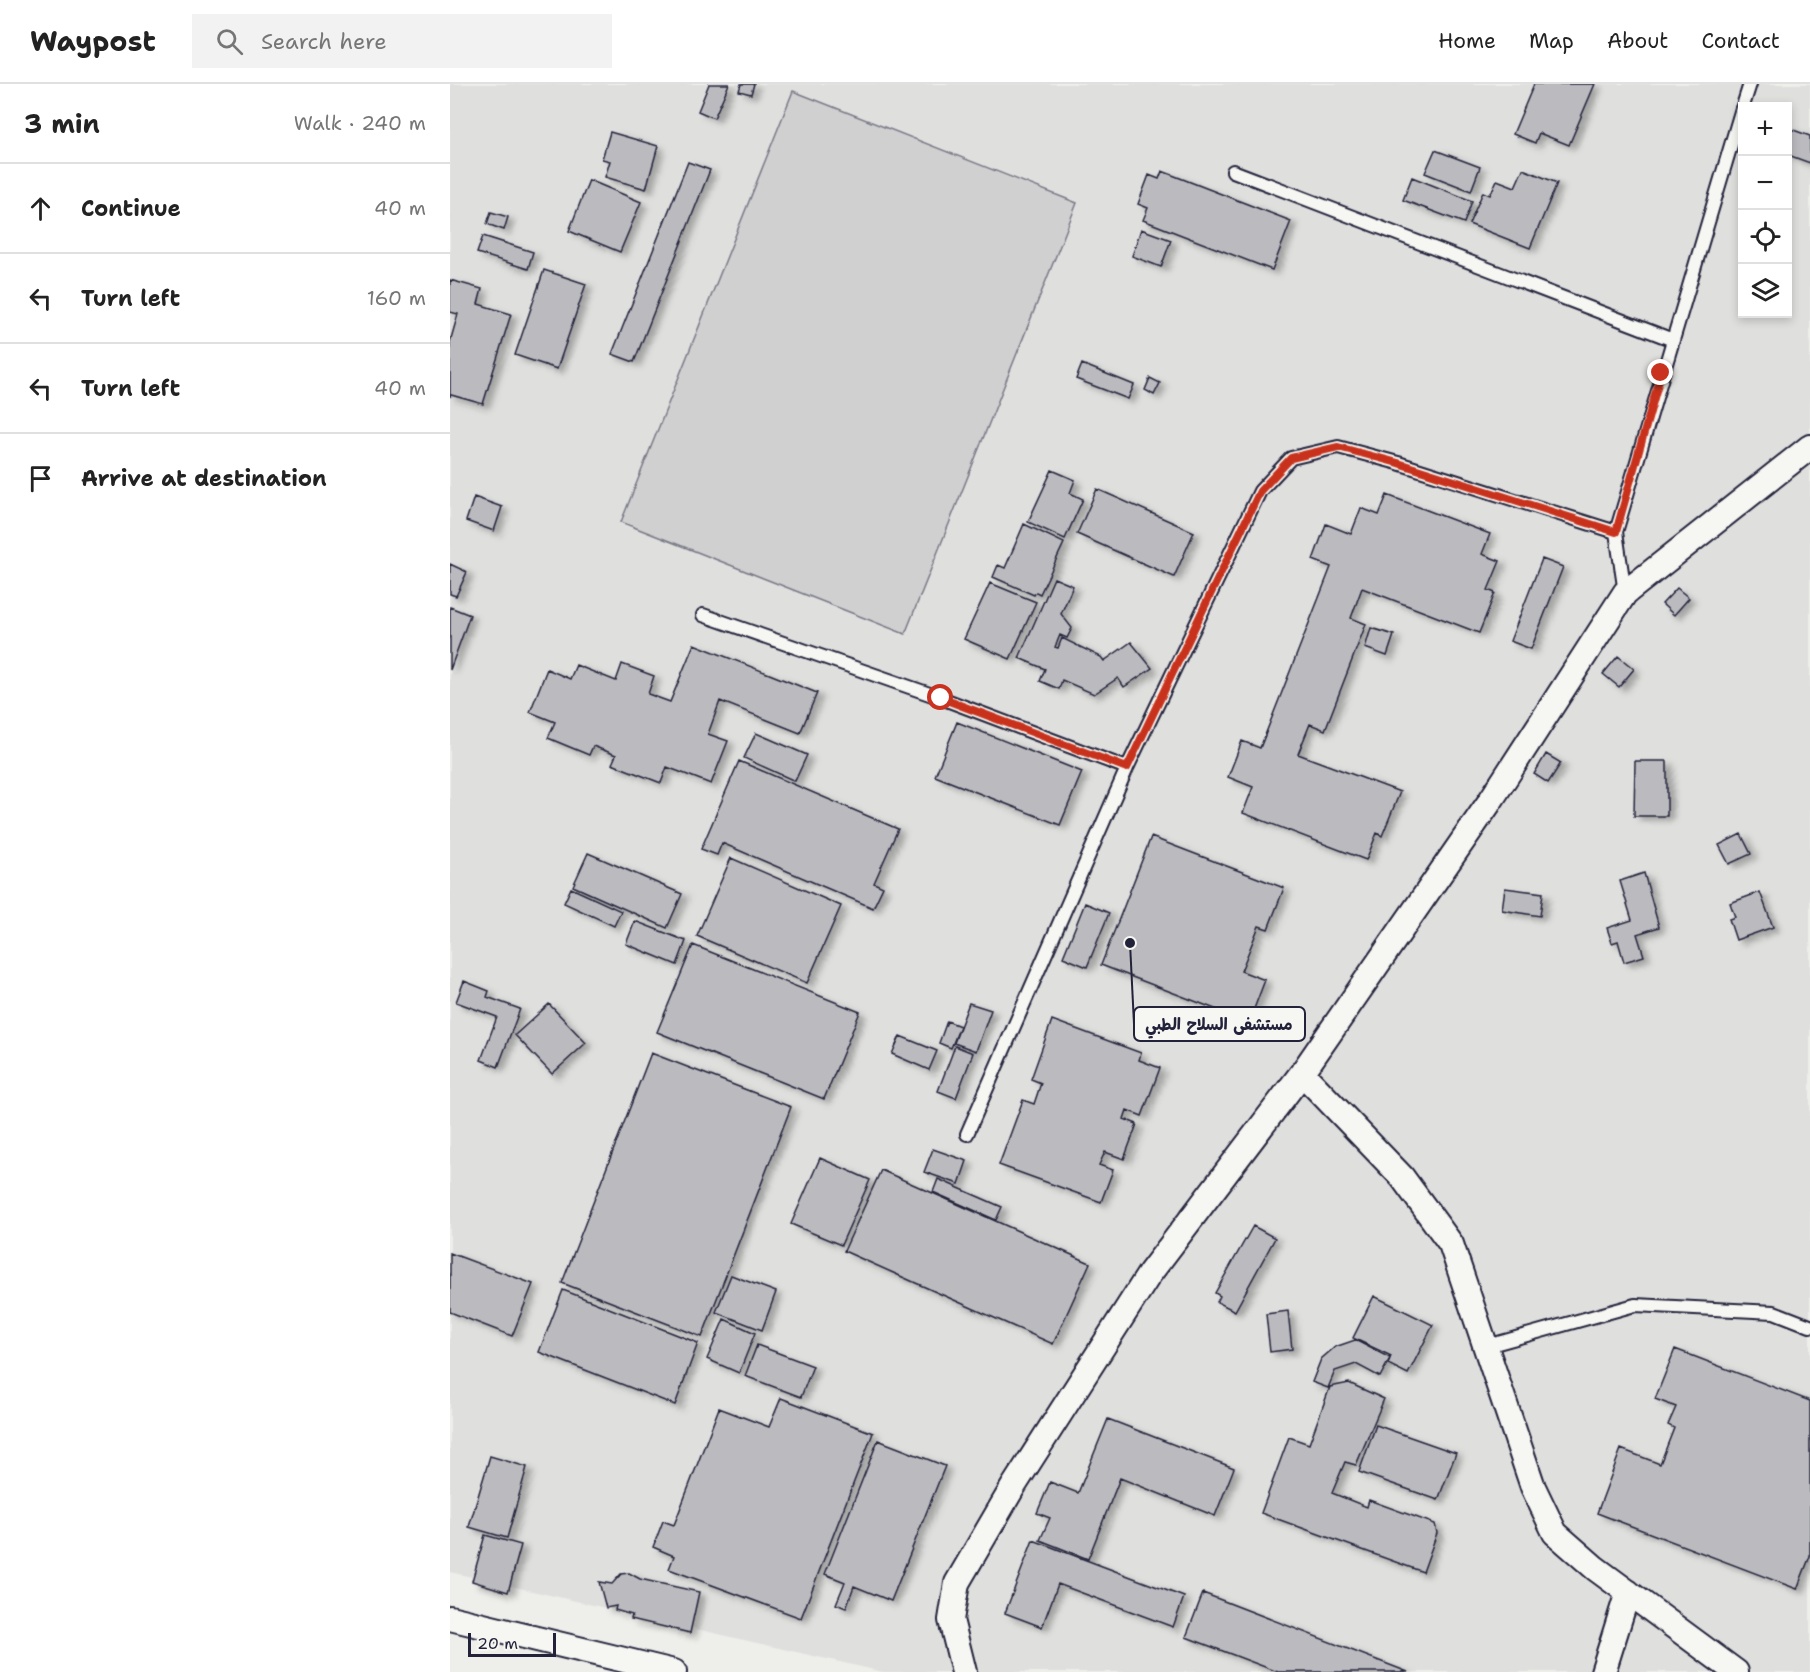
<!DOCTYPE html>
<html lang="en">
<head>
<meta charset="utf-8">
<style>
	body { margin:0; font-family:"Shantell Sans","Playpen Sans Arabic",sans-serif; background:#f2f2f2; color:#222 }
	.controls { position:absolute; right:18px; top:18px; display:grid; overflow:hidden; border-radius:0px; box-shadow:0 3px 9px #0003 }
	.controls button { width:54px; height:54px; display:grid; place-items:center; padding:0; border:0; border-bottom:2px solid #e0e0e0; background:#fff; color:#222; font:30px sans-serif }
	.scale { position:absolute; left:18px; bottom:15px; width:88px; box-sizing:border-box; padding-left:6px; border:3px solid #22223b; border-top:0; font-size:16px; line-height:21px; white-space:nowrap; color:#22223b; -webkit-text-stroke:4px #f6f6f2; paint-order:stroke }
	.stop { position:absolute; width:18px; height:18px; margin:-14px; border:4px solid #c8321e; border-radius:50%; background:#fff }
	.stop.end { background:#c8321e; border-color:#fff; box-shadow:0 2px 6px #0008 }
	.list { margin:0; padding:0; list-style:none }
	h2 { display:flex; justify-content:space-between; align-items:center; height:78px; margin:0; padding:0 24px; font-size:26px }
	h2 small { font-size:20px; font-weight:400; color:#767676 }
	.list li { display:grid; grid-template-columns:39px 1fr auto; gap:18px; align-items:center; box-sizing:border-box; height:90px; padding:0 24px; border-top:2px solid #e0e0e0 }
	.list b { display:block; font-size:22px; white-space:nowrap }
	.list em { font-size:20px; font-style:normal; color:#767676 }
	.icon { flex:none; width:33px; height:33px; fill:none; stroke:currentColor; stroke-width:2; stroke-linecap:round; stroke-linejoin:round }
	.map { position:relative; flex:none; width:1360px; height:1588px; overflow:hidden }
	header { display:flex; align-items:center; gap:36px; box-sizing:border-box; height:84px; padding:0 30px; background:#fff; border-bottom:2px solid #e0e0e0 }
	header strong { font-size:28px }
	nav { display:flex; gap:33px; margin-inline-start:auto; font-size:21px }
	.search { width:420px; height:54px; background:#f2f2f2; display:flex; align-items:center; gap:15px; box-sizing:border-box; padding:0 21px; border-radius:0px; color:#767676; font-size:22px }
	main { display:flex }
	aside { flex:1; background:#fff }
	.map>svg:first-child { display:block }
	.built { fill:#dfdfde; fill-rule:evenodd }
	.green { fill:#d0d0d1; stroke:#797986; stroke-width:1.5 }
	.building { fill:#bbbbbf; stroke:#22223b; stroke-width:1.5; filter:url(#shadow) }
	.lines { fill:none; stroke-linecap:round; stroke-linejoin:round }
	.lane-casing { stroke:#22223b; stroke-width:16 }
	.street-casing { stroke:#22223b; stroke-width:28 }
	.lane { stroke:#f6f6f2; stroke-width:12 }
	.street { stroke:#f6f6f2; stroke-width:24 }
	.route { stroke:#c8321e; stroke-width:8 }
	.leader { fill:none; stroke:#22223b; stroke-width:2 }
	.callout-dot { fill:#22223b; stroke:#f6f6f2; stroke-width:2 }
	.callout { fill:#f6f6f2; stroke:#22223b; stroke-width:2 }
	.callout-label { font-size:16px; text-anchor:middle; font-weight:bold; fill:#22223b }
</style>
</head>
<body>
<header>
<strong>Waypost</strong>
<div class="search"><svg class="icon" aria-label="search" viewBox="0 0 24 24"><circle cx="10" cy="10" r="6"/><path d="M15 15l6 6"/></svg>Search here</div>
<nav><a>Home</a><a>Map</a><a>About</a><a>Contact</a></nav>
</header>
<main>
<aside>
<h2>3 min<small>Walk · 240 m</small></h2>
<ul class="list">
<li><svg class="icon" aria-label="ahead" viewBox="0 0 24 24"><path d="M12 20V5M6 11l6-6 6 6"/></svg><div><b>Continue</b></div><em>40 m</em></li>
<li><svg class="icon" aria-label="left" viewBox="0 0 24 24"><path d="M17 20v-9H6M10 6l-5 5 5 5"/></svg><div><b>Turn left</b></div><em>160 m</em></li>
<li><svg class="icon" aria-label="left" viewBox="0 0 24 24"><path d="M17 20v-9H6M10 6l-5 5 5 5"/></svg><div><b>Turn left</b></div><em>40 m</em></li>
<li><svg class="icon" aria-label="arrive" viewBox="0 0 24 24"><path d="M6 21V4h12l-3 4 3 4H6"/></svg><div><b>Arrive at destination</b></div></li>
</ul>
</aside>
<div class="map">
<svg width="1360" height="1588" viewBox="0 0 1360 1588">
	<defs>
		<filter id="shadow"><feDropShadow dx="6" dy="4" stdDeviation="3" flood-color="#0004"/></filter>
	</defs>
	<rect width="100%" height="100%" fill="#eeeeeb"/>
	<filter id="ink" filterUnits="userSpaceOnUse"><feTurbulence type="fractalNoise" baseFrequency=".0167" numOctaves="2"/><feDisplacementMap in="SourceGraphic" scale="12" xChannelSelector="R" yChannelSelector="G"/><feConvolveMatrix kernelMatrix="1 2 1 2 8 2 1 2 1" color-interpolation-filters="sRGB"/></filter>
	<g filter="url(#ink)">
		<path class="built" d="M 0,0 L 1360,0 L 1360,1588 L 433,1588 L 0,1488 ZM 1292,22 L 1338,22 L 1338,230 L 1292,230 Z"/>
		<path class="green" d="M 343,7 L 627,119 L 455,550 L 171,438 Z"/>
		<path class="building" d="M 259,0 L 279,0 L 264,34 L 248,27 Z
			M 291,0 L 304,0 L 301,10 L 289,7 Z
			M 1084,0 L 1145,0 L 1119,61 L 1089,49 L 1085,59 L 1063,50 Z
			M 1338,44 L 1360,52 L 1360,79 L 1338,71 Z
			M 160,48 L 208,62 L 196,105 L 155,93 L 160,77 L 152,75 Z
			M 985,66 L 1030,83 L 1021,107 L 975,89 Z
			M 238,78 L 260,86 L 184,278 L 162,270 Z
			M 1073,85 L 1107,99 L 1080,164 L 1019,140 L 1033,108 L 1040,111 L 1047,96 L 1065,103 Z
			M 712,87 L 841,137 L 822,186 L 693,136 L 698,124 L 688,120 L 699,91 L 709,95 Z
			M 962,93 L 1022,117 L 1014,139 L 953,116 Z
			M 139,96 L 191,118 L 170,168 L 119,147 Z
			M 41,128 L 58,133 L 54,146 L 37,140 Z
			M 691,145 L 721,156 L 711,183 L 682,172 Z
			M 33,152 L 83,168 L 78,185 L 27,169 Z
			M 94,186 L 136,200 L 107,285 L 65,271 Z
			M 0,196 L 32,205 L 28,220 L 61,230 L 33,320 L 1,311 L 0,313 L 0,258 L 8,230 L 0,228 Z
			M 632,280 L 684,301 L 678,315 L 626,295 Z
			M 700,294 L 710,299 L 704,311 L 695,306 Z
			M 602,386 L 625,396 L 620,409 L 633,415 L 615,455 L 578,438 Z
			M 647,405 L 744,448 L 724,493 L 627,450 Z
			M 937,411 L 1040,450 L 1032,470 L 1050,477 L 1038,506 L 1045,509 L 1029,549 L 912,504 L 901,534 L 916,540 L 875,646 L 860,640 L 848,670 L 950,708 L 932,752 L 927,749 L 916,776 L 793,729 L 803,703 L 778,693 L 792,657 L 810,664 L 881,483 L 863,476 L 876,440 L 901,450 L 911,424 L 929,431 Z
			M 24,413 L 52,423 L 44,447 L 16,437 Z
			M 574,440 L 614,459 L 590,510 L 586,508 L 584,511 L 543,493 L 548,481 L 555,484 Z
			M 1092,475 L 1113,483 L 1081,565 L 1060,557 Z
			M 0,480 L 17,488 L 6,512 L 0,510 Z
			M 604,494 L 623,502 L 611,530 L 622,544 L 617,554 L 610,551 L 605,563 L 608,564 L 612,554 L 651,573 L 654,577 L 681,558 L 702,584 L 674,603 L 668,594 L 644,610 L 612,596 L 609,605 L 590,597 L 595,585 L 569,574 Z
			M 540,499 L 586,518 L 560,575 L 514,555 Z
			M 1227,504 L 1239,514 L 1224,531 L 1212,520 Z
			M 0,523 L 20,531 L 0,586 Z
			M 921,544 L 944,551 L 937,572 L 915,564 Z
			M 244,560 L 367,609 L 350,649 L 270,617 L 258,650 L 278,657 L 261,700 L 217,683 L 211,699 L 162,680 L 166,671 L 143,662 L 139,671 L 98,654 L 105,638 L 80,628 L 97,585 L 120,595 L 126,581 L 166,597 L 172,580 L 204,592 L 198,610 L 220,618 Z
			M 1168,572 L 1184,585 L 1169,603 L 1153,590 Z
			M 507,638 L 632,688 L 610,741 L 485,692 Z
			M 306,649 L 357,671 L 345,697 L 294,674 Z
			M 1096,670 L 1111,679 L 1098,699 L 1084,690 Z
			M 289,677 L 448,745 L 424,799 L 433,803 L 423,824 L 272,759 L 267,771 L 251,765 Z
			M 1185,677 L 1217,677 L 1217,732 L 1184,732 Z
			M 1291,750 L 1301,770 L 1279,780 L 1269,761 Z
			M 701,753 L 834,804 L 818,845 L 809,842 L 791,887 L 815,896 L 799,938 L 651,881 Z
			M 138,769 L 232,810 L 217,844 L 123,802 Z
			M 281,774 L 391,822 L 357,899 L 247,852 Z
			M 1194,789 L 1209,843 L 1187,850 L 1194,872 L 1174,878 L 1168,857 L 1162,859 L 1157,844 L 1182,836 L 1170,797 Z
			M 121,804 L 171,827 L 164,842 L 114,819 Z
			M 1055,804 L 1093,809 L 1090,832 L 1052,826 Z
			M 1310,808 L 1323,843 L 1286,856 L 1279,835 L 1285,833 L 1280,819 Z
			M 635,819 L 659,829 L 637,883 L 613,873 Z
			M 185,837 L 236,857 L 227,881 L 176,860 Z
			M 243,861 L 410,928 L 374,1015 L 207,948 Z
			M 14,897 L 39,907 L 37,913 L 70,925 L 48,983 L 31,976 L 47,933 L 6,918 Z
			M 519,919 L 541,926 L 526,967 L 504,959 Z
			M 99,920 L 136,959 L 102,990 L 65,951 Z
			M 602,936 L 691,969 L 689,976 L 710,984 L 692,1032 L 677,1026 L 674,1035 L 687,1040 L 674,1075 L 655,1068 L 649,1081 L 663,1086 L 651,1118 L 549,1081 L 573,1016 L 584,1020 L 591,999 L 581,995 Z
			M 497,937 L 510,942 L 501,964 L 489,959 Z
			M 450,952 L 487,967 L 479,986 L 442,970 Z
			M 505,962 L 523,969 L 506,1014 L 488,1007 Z
			M 201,969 L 341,1023 L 252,1253 L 112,1199 Z
			M 483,1065 L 517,1077 L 509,1100 L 474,1088 Z
			M 370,1074 L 420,1096 L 391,1161 L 341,1140 Z
			M 431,1086 L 640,1179 L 603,1260 L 394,1167 Z
			M 488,1095 L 552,1123 L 546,1136 L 483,1108 Z
			M 803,1142 L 825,1154 L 785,1227 L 767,1218 L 770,1212 L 765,1209 Z
			M 0,1169 L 83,1200 L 62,1252 L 0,1228 Z
			M 281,1191 L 326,1208 L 312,1246 L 266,1228 Z
			M 113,1206 L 248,1259 L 225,1321 L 89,1268 Z
			M 924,1212 L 983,1241 L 958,1290 L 938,1280 L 941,1272 L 903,1254 Z
			M 838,1227 L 842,1265 L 820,1268 L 816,1230 Z
			M 274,1235 L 305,1249 L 289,1289 L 257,1275 Z
			M 905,1256 L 940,1274 L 930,1293 L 906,1280 L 885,1287 L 878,1304 L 862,1298 L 871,1275 L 885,1263 Z
			M 307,1261 L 363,1282 L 351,1313 L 295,1292 Z
			M 1225,1265 L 1360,1317 L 1360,1472 L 1347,1505 L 1147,1429 L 1171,1365 L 1210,1380 L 1224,1344 L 1218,1341 L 1226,1323 L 1205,1315 Z
			M 899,1299 L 934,1315 L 906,1381 L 895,1378 L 882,1409 L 917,1423 L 919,1416 L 985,1440 L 987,1449 L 973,1488 L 811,1429 L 839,1353 L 859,1360 L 880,1303 Z
			M 331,1314 L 423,1349 L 351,1534 L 219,1485 L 224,1472 L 203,1463 L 213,1437 L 224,1441 L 269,1324 L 319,1343 Z
			M 658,1335 L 784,1384 L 765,1432 L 670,1394 L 638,1475 L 590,1456 L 600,1434 L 587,1429 L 600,1398 L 628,1409 Z
			M 926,1341 L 1006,1369 L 988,1416 L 909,1388 Z
			M 428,1356 L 495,1382 L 441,1517 L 404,1502 L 396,1524 L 386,1520 L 395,1498 L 375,1490 Z
			M 40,1372 L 77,1383 L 57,1454 L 19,1443 Z
			M 35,1451 L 71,1461 L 58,1508 L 22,1497 Z
			M 583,1456 L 734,1513 L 723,1543 L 608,1500 L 592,1543 L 555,1529 Z
			M 179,1489 L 190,1495 L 249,1508 L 240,1549 L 181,1535 L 182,1531 L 165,1526 L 166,1522 L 156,1524 L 149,1498 L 162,1500 L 171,1490 Z
			M 753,1509 L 958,1588 L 828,1588 L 736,1553 Z"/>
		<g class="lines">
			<g class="lane-casing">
				<path id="lane" d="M 1293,22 L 1300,0
					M 783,87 L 1223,256
					M 1175,509 L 1166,448 L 1292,24
					M 253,531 L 491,614 L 677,684
					M 517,1050 L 677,684 L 810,407 L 841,374 L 888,363 L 948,379 L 1166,448
					M 1037,1262 L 1185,1221 L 1324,1228 L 1360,1242"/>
			</g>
			<g class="street-casing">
				<path id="street" d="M 852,989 L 952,1093 L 1001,1160 L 1083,1403 L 1105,1449 L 1145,1484 L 1286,1588
					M 0,1534 L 224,1588
					M 514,1588 L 501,1536 L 507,1499 L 563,1403 L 700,1189 L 852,989 L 1039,719 L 1175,509 L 1360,363
					M 1153,1588 L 1178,1508"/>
			</g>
			<use href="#lane" class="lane"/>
			<use href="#street" class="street"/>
		</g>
	</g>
	<g class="lines" filter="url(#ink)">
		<path class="route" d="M 491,614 L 677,684 L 810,407 L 841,374 L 888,363 L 948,379 L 1166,448 L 1211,289"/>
	</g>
	<path class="leader" d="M680 859L684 940"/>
	<circle class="callout-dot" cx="680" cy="859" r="6"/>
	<rect class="callout" x="684" y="923" width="171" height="34" rx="6"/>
	<g class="callout-label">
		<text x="769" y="946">مستشفى السلاح الطبي</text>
	</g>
</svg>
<div class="controls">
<button>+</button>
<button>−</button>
<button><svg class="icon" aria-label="locate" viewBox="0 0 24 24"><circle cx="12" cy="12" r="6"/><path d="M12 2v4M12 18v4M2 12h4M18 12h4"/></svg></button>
<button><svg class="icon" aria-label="layers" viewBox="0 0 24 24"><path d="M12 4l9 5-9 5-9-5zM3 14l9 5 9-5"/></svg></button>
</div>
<div class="scale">20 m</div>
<div class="stop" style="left:491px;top:614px"></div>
<div class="stop end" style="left:1211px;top:289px"></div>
</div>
</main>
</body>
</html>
